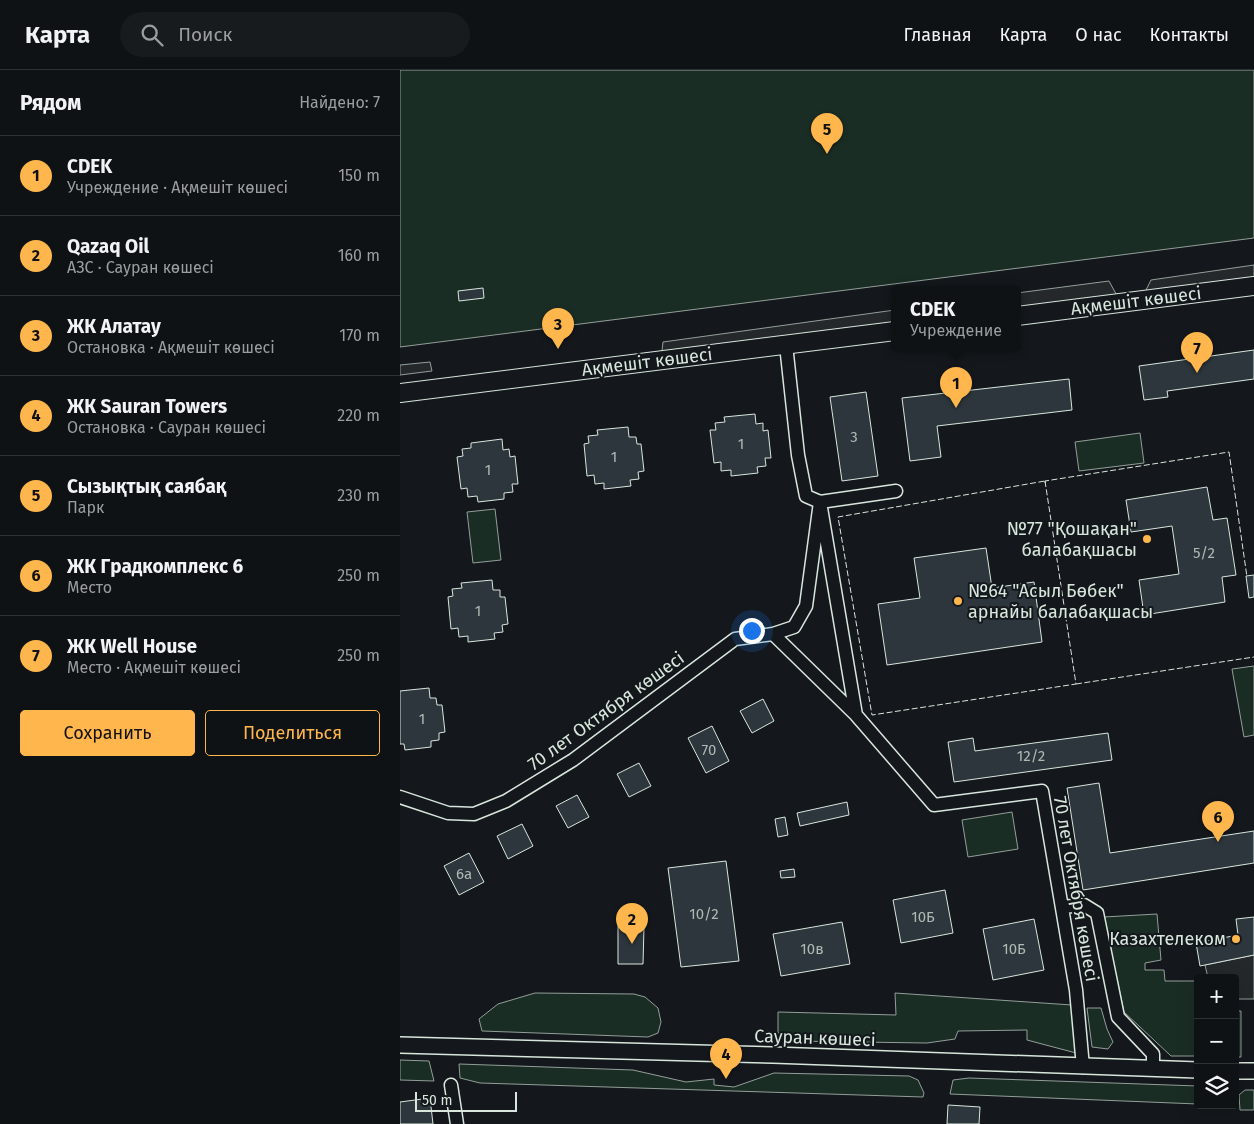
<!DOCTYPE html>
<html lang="ru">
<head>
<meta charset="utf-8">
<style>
	body { margin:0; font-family:"Fira Sans",sans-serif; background:#181b1e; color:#f1f3f6 }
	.controls { position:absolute; right:15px; bottom:15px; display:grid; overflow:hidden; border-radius:5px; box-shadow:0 5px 20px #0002 }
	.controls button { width:45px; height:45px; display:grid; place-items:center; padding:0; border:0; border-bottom:1px solid #2f3234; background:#0f1215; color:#f1f3f6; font:25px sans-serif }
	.scale { position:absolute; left:15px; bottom:12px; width:102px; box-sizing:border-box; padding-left:5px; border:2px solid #d8e6dc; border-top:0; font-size:14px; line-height:18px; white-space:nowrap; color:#d8e6dc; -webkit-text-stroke:4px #14181c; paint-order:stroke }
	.you { position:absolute; left:351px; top:560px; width:18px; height:18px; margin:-12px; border:4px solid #fff; border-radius:50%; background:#1a73e8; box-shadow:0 0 0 8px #1a73e833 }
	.badge { display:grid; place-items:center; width:32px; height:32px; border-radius:50%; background:#ffb74d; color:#111; font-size:16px; font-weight:700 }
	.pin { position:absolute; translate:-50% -41px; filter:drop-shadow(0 1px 2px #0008) }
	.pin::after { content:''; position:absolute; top:26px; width:18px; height:15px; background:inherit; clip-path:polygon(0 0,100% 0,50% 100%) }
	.popup { position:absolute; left:491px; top:216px; width:130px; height:65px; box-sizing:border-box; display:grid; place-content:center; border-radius:5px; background:#0f1215; filter:drop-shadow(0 1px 4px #0005); font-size:16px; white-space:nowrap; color:#9b9ea0 }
	.popup b { font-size:19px; color:#f1f3f6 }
	.popup::after { content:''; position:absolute; left:50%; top:100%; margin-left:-10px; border:10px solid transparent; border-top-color:#0f1215 }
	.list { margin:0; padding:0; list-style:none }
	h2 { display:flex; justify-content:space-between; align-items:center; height:65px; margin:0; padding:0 20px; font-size:21px }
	h2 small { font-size:16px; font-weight:400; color:#9b9ea0 }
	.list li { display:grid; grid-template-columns:32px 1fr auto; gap:15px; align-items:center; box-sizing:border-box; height:80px; padding:0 20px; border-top:1px solid #2f3234 }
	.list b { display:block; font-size:19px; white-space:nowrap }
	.list p { margin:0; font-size:16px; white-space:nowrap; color:#9b9ea0 }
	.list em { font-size:16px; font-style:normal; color:#9b9ea0 }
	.actions { display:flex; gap:10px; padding:15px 20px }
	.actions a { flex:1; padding:11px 0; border:1px solid #ffb74d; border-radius:5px; text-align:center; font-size:18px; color:#ffb74d }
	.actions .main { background:#ffb74d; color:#111 }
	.icon { flex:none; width:28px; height:28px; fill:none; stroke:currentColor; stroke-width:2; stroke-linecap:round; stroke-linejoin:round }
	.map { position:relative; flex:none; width:854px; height:1054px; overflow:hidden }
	header { display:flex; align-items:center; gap:30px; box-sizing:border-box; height:70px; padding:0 25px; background:#0f1215; border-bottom:1px solid #2f3234 }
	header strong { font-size:24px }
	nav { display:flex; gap:28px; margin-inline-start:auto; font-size:18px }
	.search { width:350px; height:45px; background:#181b1e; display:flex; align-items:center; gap:12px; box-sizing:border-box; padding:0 18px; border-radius:28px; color:#9b9ea0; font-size:19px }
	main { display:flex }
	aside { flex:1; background:#0f1215 }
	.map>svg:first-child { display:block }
	.green { fill:#1a2d24; stroke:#939e99 }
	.parking { fill:#24282b; stroke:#939e99 }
	.building { fill:#2c363c; stroke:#d8e6dc }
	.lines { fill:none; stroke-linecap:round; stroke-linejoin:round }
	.minor-casing { stroke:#d8e6dc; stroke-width:15 }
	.tertiary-casing { stroke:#d8e6dc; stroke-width:18 }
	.secondary-casing { stroke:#d8e6dc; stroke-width:20 }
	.minor { stroke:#14181c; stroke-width:12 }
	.tertiary { stroke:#14181c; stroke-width:15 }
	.secondary { stroke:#14181c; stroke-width:18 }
	.fence { stroke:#d8e6dc; stroke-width:1; stroke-dasharray:6 2.5; stroke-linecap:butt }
	.poi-dot { fill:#ffb74d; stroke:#14181c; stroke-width:2 }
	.labels { text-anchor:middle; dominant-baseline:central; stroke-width:4; stroke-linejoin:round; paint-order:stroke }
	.number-label { font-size:15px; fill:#adbab4 }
	.street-label { font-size:18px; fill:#d8e6dc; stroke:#14181c }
	.poi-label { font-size:18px; fill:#d8e6dc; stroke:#14181c; text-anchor:end }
</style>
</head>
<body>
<header>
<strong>Карта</strong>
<div class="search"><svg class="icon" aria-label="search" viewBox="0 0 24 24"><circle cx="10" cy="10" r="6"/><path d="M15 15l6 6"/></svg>Поиск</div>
<nav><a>Главная</a><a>Карта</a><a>О нас</a><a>Контакты</a></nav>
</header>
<main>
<aside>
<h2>Рядом<small>Найдено: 7</small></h2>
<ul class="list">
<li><span class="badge">1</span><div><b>CDEK</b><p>Учреждение · Ақмешіт көшесі</p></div><em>150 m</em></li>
<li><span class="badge">2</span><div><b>Qazaq Oil</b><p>АЗС · Сауран көшесі</p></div><em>160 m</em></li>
<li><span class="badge">3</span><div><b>ЖК Алатау</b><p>Остановка · Ақмешіт көшесі</p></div><em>170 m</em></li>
<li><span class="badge">4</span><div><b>ЖК Sauran Towers</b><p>Остановка · Сауран көшесі</p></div><em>220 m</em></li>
<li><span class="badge">5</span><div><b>Сызықтық саябақ</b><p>Парк</p></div><em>230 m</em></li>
<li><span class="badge">6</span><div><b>ЖК Градкомплекс 6</b><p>Место</p></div><em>250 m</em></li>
<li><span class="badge">7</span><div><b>ЖК Well House</b><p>Место · Ақмешіт көшесі</p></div><em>250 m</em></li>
</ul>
<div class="actions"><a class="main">Сохранить</a><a>Поделиться</a></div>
</aside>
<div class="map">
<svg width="854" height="1054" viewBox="0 0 854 1054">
	<rect width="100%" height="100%" fill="#14181c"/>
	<path class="green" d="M 0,0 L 854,0 L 854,168 L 0,277 Z
		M 740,363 L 744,393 L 679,401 L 675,372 Z
		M 95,439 L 101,490 L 73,493 L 67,442 Z
		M 854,596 L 854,665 L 844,667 L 832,599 Z
		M 612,742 L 618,779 L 568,787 L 562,750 Z
		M 757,844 L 761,890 L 745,893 L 745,900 L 764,900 L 765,911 L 798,911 L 798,986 L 771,986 L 724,942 L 704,847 Z
		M 135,923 L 234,924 L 245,927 L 258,938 L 261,952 L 258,963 L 248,967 L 82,961 L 79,949 L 98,934 Z
		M 495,923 L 672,935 L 676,983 L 627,970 L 627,960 L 558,961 L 555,969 L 527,973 L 390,971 L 383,969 L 378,962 L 378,942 L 496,945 Z
		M 687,938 L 701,938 L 707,959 L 713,972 L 708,979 L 692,977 Z
		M 835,941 L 841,941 L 841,987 L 835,987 Z
		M 0,990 L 29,991 L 34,1011 L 0,1010 Z
		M 59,994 L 233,1000 L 286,1012 L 314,1009 L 314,1015 L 334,1017 L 374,1003 L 509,1006 L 518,1010 L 524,1023 L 523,1027 L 80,1013 L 60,1008 Z
		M 569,1008 L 798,1016 L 798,1034 L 550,1024 L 553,1010 Z
		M 845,1020 L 854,1020 L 854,1040 L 840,1040 L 839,1025 Z"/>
	<path class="parking" d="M 854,195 L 854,216 L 741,230 L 751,210 Z
		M 709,211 L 721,233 L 617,246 L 617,223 Z
		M 495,240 L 495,261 L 261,290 L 263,272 Z
		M 30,292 L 32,301 L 0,305 L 0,295 Z
		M 854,885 L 854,929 L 835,929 L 835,908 L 808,908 L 805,895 Z"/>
	<path class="building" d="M 83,218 L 84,228 L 59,231 L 58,221 Z
		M 854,280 L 854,309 L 767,321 L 768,327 L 744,330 L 739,296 Z
		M 669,309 L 672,340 L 537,356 L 541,387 L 510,391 L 502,328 Z
		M 466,322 L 478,406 L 442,411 L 430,327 Z
		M 355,344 L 356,354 L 363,353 L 363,361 L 368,360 L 371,388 L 365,388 L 366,396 L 357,397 L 358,403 L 331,406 L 331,400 L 321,401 L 321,392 L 314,393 L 310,360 L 316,360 L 315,353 L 325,352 L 324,347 Z
		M 228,357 L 229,367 L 236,367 L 237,374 L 241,374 L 244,401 L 238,402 L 239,409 L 230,410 L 231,416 L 204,419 L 204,413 L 195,414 L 194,405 L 187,406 L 184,374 L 189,373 L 188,366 L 198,365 L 197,360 Z
		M 102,369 L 103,380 L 109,379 L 110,387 L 115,386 L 118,414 L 112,414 L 113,422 L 104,423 L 104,429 L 78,432 L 77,426 L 68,427 L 67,418 L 61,419 L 57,387 L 63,386 L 62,379 L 71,378 L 71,373 Z
		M 807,417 L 813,450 L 827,448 L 836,505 L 822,507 L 825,532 L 744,545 L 739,510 L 779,504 L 772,456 L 731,462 L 726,430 Z
		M 586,478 L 592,518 L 634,512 L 642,572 L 487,595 L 478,534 L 520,528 L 514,488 Z
		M 854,505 L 854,527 L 849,528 L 846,506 Z
		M 92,510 L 93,520 L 100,520 L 100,527 L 105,527 L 108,554 L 102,555 L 103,562 L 94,563 L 95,569 L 68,572 L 68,566 L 59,567 L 58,558 L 51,559 L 48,527 L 53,526 L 52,519 L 62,518 L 61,513 Z
		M 29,618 L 30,628 L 36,628 L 37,635 L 42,635 L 45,662 L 39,663 L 39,670 L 31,671 L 31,677 L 5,680 L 4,674 L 0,674 L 0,621 Z
		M 363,629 L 374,651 L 352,663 L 340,641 Z
		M 312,656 L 329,691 L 306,703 L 288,668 Z
		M 708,663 L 712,690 L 554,712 L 548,672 L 573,668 L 575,681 Z
		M 239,693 L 251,716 L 229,727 L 217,704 Z
		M 699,713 L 710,783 L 854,761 L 854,793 L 683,820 L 667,718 Z
		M 177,725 L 189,747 L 168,758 L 156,736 Z
		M 447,732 L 449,745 L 400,756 L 397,743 Z
		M 385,747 L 388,765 L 378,767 L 375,749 Z
		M 122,754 L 133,776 L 108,789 L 97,766 Z
		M 69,783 L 84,812 L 59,825 L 44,796 Z
		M 326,791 L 339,891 L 281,897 L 268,798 Z
		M 394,799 L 395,807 L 381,808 L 380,801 Z
		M 545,820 L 553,863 L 501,873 L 493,830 Z
		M 219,846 L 244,847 L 244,857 L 218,857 Z
		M 854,847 L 854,885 L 800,896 L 796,873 L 838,865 L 836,849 Z
		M 634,849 L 644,900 L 593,910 L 583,859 Z
		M 442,852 L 450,894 L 381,906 L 373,864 Z
		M 218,857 L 244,857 L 243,894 L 218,894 Z
		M 30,1028 L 33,1054 L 0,1054 L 0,1032 Z
		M 548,1035 L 580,1037 L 579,1054 L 547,1054 Z"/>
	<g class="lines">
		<g class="minor-casing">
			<path id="minor" d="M 373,564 L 456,645 L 534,735 L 642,721 L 676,920 L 683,997
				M 456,645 L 420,432 L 496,421
				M 0,727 L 48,743 L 74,744 L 106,731 L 173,690 L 335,569 L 373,564 L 394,557 L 406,536 L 420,432 L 406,426 L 398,385 L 386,275
				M 662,837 L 684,835 L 697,843 L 718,947 L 753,984 L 753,999
				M 51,1015 L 57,1054"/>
		</g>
		<g class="tertiary-casing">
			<path id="tertiary" d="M 0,975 L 373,985 L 798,1000
				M 835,1001 L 854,1001"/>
		</g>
		<g class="secondary-casing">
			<path id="secondary" d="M 617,246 L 854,216
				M 0,323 L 495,261"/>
		</g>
		<use href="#minor" class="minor"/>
		<use href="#tertiary" class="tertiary"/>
		<use href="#secondary" class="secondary"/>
		<path class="fence" d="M 645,411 L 676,614 L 472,645 L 438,447 Z
			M 645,413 L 645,411 L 829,382 L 847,507
			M 676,614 L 854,587"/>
	</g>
	<g class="poi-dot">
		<circle cx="747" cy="469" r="5"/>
		<circle cx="558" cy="531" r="5"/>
		<circle cx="836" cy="869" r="5"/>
	</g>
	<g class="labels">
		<g class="number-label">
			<text x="454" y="367">3</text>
			<text x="341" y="374">1</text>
			<text x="214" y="387">1</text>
			<text x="88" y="400">1</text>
			<text x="804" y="483">5/2</text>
			<text x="78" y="541">1</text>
			<text x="22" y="649">1</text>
			<text x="309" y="680">70</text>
			<text x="631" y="686">12/2</text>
			<text x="64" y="804">6а</text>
			<text x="304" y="844">10/2</text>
			<text x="523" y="847">10Б</text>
			<text x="412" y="879">10в</text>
			<text x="614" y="879">10Б</text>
		</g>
		<g class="street-label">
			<text transform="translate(736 231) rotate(-7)">Ақмешіт көшесі</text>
			<text transform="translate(247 292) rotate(-7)">Ақмешіт көшесі</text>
			<text transform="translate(206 641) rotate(-36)">70 лет Октября көшесі</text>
			<text transform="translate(676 819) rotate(80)">70 лет Октября көшесі</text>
			<text transform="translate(415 968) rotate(2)">Сауран көшесі</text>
		</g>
		<g class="poi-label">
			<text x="737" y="459">№77 "Қошақан"<tspan x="737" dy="21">балабақшасы</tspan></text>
			<text x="568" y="521" text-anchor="start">№64 "Асыл Бөбек"<tspan x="568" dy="21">арнайы балабақшасы</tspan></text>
			<text x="826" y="869">Казахтелеком</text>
		</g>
	</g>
</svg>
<div class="controls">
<button>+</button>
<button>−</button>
<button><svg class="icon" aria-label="layers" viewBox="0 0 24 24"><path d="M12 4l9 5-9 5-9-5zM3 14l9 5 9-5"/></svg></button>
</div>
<div class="scale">50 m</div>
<div class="you"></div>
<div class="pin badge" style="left:556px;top:338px">1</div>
<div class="popup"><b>CDEK</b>Учреждение</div>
<div class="pin badge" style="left:232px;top:874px">2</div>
<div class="pin badge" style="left:158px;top:279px">3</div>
<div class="pin badge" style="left:326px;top:1009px">4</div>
<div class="pin badge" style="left:427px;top:84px">5</div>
<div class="pin badge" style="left:818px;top:772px">6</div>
<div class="pin badge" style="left:797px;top:303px">7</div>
</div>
</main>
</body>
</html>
